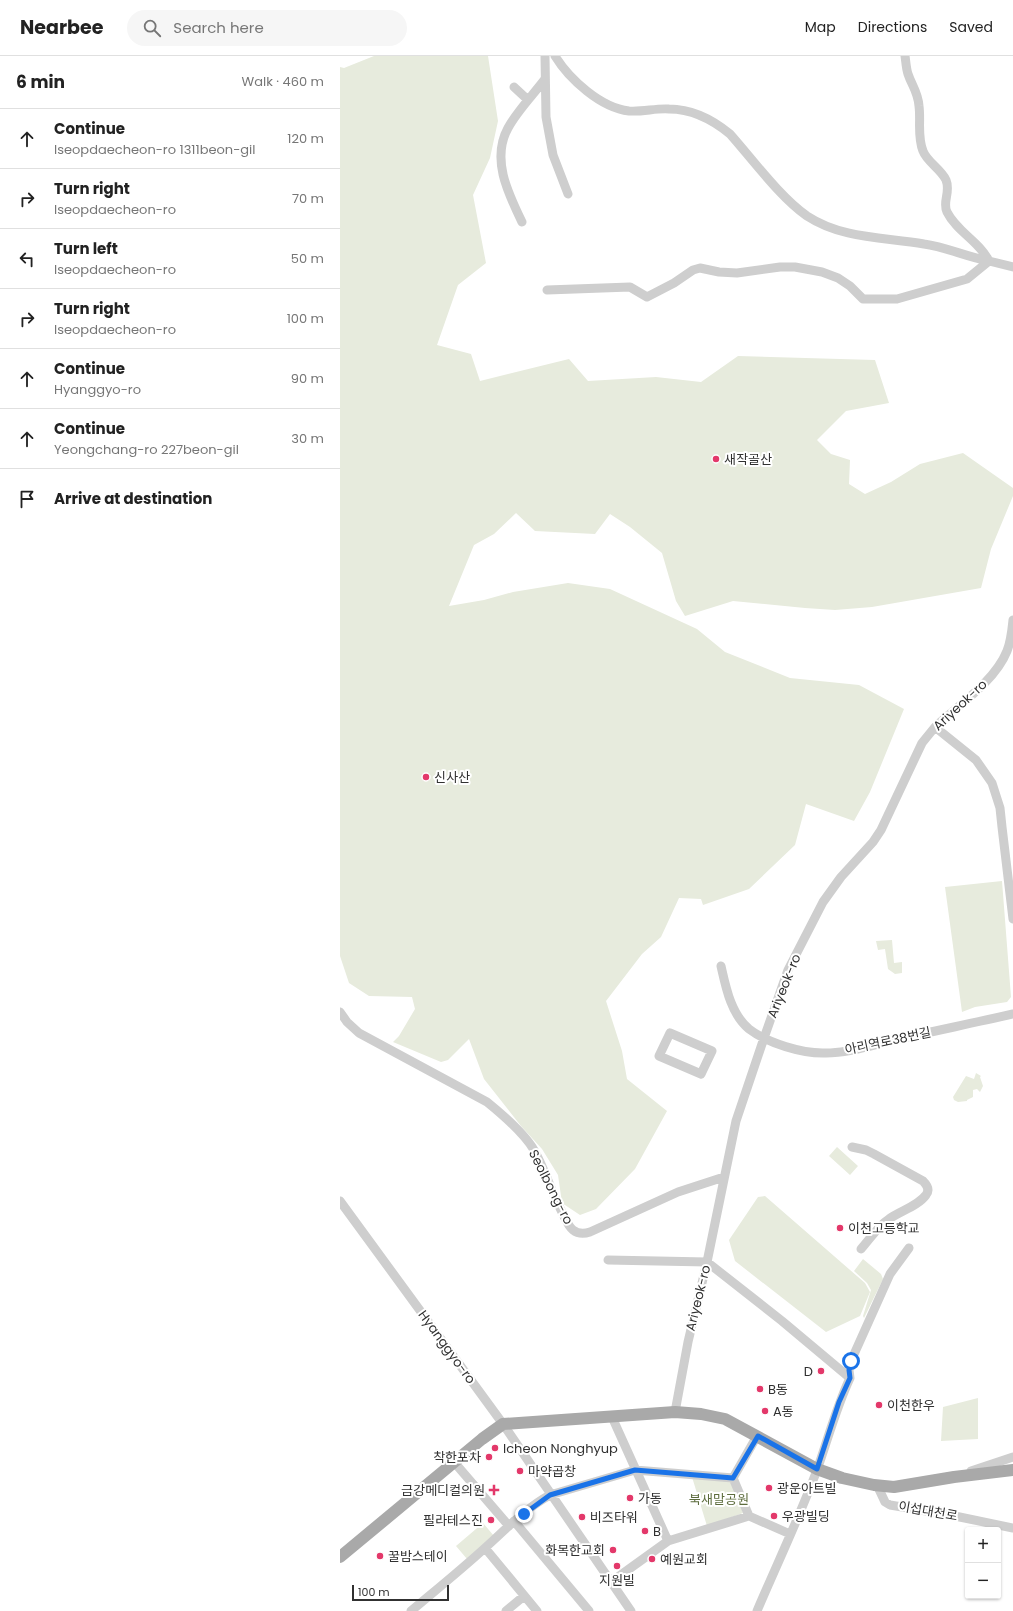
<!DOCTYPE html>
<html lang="en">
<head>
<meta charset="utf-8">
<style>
	body { margin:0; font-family:Poppins,"Noto Sans KR",sans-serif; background:#f6f6f6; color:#222 }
	.controls { position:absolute; right:12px; bottom:12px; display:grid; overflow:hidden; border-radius:4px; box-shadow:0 1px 3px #0004 }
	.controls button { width:36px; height:36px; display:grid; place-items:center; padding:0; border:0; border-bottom:1px solid #e0e0e0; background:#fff; color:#222; font:20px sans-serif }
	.scale { position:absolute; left:12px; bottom:10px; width:97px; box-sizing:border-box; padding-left:4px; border:2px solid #313131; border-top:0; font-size:11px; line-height:14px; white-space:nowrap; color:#313131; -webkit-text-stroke:3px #fff; paint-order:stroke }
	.stop { position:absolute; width:12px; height:12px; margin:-9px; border:3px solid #1a73e8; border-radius:50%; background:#fff }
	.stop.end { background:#1a73e8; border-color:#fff; box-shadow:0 1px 4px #0008 }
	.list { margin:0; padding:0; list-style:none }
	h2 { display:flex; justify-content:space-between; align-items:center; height:52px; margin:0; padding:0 16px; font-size:17px }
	h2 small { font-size:13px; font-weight:400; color:#767676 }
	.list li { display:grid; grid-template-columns:26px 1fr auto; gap:12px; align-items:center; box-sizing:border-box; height:60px; padding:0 16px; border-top:1px solid #e0e0e0 }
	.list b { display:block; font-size:15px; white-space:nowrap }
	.list p { margin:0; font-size:13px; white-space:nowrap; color:#767676 }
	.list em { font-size:13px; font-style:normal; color:#767676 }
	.icon { flex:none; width:22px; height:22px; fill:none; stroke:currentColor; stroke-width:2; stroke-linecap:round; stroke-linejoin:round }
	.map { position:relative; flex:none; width:673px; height:1555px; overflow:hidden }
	header { display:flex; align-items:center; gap:24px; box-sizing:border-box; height:56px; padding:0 20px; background:#fff; border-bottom:1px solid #e0e0e0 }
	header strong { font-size:19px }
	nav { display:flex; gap:22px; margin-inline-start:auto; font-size:14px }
	.search { width:280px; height:36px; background:#f6f6f6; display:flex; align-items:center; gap:10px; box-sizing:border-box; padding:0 14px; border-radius:22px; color:#767676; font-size:15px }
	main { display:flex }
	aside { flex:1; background:#fff }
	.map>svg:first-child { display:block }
	.green { fill:#e7ebdd }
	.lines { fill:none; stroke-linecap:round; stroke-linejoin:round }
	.minor { stroke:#cecece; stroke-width:9 }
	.major { stroke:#a9a9a9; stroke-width:12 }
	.route { stroke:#1a73e8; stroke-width:5 }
	.poi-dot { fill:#e3386a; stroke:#fff; stroke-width:1.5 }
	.labels { text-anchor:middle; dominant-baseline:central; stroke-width:4; stroke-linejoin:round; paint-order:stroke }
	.poi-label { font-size:13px; fill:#313131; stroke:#fff; text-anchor:start }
	.street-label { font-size:13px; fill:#313131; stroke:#fff }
	.park-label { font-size:13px; fill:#5e6d3e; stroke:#fff }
</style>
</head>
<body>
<header>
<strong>Nearbee</strong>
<div class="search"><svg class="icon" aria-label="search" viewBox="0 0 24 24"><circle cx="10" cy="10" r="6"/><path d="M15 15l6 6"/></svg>Search here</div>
<nav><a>Map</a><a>Directions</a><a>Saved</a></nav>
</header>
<main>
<aside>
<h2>6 min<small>Walk · 460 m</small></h2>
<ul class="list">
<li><svg class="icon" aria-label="ahead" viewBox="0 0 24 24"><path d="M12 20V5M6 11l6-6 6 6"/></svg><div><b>Continue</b><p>Iseopdaecheon-ro 1311beon-gil</p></div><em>120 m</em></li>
<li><svg class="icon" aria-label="right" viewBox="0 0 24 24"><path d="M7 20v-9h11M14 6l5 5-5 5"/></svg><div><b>Turn right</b><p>Iseopdaecheon-ro</p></div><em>70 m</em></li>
<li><svg class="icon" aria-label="left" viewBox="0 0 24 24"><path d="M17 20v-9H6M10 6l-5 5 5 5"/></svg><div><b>Turn left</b><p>Iseopdaecheon-ro</p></div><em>50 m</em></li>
<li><svg class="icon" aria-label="right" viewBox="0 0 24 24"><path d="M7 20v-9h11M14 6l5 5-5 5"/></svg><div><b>Turn right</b><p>Iseopdaecheon-ro</p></div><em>100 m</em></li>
<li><svg class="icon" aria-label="ahead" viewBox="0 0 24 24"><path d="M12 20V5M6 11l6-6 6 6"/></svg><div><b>Continue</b><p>Hyanggyo-ro</p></div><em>90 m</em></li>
<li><svg class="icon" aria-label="ahead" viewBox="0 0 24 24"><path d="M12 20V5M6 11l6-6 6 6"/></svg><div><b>Continue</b><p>Yeongchang-ro 227beon-gil</p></div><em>30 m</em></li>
<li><svg class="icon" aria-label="arrive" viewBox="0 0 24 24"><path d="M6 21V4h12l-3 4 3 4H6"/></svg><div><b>Arrive at destination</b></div></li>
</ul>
</aside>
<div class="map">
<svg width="673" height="1555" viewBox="0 0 673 1555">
	<rect width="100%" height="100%" fill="#fff"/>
	<path class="green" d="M 34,0 L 148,0 L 158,65 L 150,102 L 133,139 L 146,207 L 118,229 L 97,289 L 131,298 L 140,325 L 229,303 L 248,325 L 316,321 L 361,326 L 398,300 L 535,304 L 549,347 L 506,355 L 477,384 L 491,398 L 510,404 L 509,428 L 525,438 L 551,426 L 580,408 L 623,397 L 673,432 L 673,440 L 651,493 L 641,532 L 532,551 L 495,554 L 465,552 L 393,545 L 345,560 L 336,545 L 322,497 L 290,471 L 270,458 L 255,478 L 195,475 L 176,457 L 154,478 L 134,489 L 109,550 L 144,544 L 173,536 L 228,527 L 270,533 L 357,573 L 385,596 L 450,622 L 519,629 L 564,653 L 530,736 L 514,765 L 466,748 L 455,789 L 409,833 L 363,849 L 361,843 L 339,842 L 321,881 L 302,898 L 266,945 L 282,995 L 287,1023 L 327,1055 L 295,1113 L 256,1153 L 240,1159 L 222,1147 L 218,1119 L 202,1093 L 181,1070 L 144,1023 L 129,983 L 108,1004 L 101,1006 L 53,986 L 59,980 L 75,953 L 72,941 L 29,940 L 9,927 L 0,900 L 0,11 L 4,12 Z
		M 662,825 L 671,941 L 667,946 L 635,951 L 622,956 L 605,831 Z
		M 552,884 L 554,907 L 562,906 L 562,917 L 555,918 L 548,913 L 545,893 L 538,894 L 536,885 Z
		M 636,1017 L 641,1020 L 640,1021 L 643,1030 L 640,1036 L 637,1033 L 633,1034 L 633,1041 L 627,1044 L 627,1045 L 618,1046 L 614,1044 L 613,1041 L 626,1020 L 634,1023 Z
		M 497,1091 L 518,1110 L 510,1119 L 489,1100 Z
		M 425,1140 L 525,1227 L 530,1236 L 520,1260 L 486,1276 L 395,1205 L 389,1184 L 418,1141 Z
		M 523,1203 L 541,1218 L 543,1223 L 524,1262 L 523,1260 L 531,1234 L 527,1227 L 514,1215 Z
		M 638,1342 L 638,1383 L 601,1385 L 603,1351 Z
		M 352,1421 L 392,1423 L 403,1457 L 367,1470 Z
		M 143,1467 L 154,1480 L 127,1503 L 116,1490 Z"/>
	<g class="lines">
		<path class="minor" d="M 205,0 L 206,61 L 213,99 L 228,138
			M 215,0 C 229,23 261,52 289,55 C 303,56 316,52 329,53 C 352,53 373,64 390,78 C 413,104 440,141 467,160 C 502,183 544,181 584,188 C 606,191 627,201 649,205
			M 565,0 C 566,6 566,12 568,18 C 572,30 578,36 579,50 C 581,65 577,80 583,95 C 587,106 601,113 606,124 C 611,136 602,146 607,156 C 617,176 639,185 649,205 L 673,211
			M 174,31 L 188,44
			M 182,166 C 168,137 151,103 168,72 C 177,55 193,39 205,23
			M 207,234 L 290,231 L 307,241 L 334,227 L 353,214 L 360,212 L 379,216 L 397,217 L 440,211 L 455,211 L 482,216 L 498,222 L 510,230 L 523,243 L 557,243 L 627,223 L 649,205
			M 595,671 L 636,704 L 652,727 L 660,752 L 662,771 L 673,863
			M 381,910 C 386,932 391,958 409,973 C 427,987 463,998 486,997 C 509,997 532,989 555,984 C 594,975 634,967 673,958
			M 0,956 L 7,966 L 19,977 L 147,1046 C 163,1059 184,1077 194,1094 C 206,1115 212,1138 223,1158 C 226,1164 228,1170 233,1174 C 238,1178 244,1178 250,1176 L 338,1136 L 384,1121
			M 330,977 L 372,995 L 361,1018 L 319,1000 Z
			M 512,1091 L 526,1094 L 534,1098 L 583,1125 C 587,1129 590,1134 586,1139 C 578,1150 560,1155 549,1163 C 538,1170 530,1183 521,1193
			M 0,1145 L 163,1368 L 291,1555
			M 268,1204 L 367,1206 L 442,1265 L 510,1322
			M 510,1322 L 509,1314 L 511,1305 L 550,1218 L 569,1192
			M 335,1356 L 348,1286 L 367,1206 L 396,1065 L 424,982 L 448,914 L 483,846 L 501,821 L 533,786 L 541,774 L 582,687 L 595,671 C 619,649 655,625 667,595 C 671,585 672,574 673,564
			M 272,1361 L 328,1485
			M 114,1406 L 169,1470
			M 631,1415 L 673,1401
			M 537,1429 L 545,1446 L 550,1449 L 610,1459 L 673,1472
			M 409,1460 L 393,1422 L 417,1380
			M 174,1465 L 249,1555
			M 145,1492 L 197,1555
			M 271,1526 L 328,1485 L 409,1460 L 450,1478
			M 71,1555 C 96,1534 122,1513 146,1491 C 166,1473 186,1452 210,1439 L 295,1414 L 393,1422
			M 166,1555 L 184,1540
			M 417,1555 C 437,1508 459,1462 477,1414 C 488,1383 496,1352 510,1322"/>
		<path class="major" d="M 0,1501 L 142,1383 L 163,1368 L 335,1356 L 361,1358 L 385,1363 L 477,1413 L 502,1422 L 534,1429 L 554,1431 L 614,1421 L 673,1414"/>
	</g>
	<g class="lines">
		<path class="route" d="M 184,1458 L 210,1439 L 295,1414 L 393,1422 L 418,1380 L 477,1413 L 499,1346 L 510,1322 L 509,1314 L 511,1305"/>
	</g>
	<g class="poi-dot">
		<circle cx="376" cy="403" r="4"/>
		<circle cx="86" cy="721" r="4"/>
		<circle cx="500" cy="1172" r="4"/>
		<circle cx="481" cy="1315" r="4"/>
		<circle cx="420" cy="1333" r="4"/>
		<circle cx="539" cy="1349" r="4"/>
		<circle cx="425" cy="1355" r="4"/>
		<circle cx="155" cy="1392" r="4"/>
		<circle cx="149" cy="1401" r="4"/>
		<circle cx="180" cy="1415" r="4"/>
		<circle cx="429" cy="1432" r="4"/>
		<path d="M152 1428h4v4h4v4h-4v4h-4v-4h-4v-4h4z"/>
		<circle cx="290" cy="1442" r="4"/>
		<circle cx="434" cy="1460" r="4"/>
		<circle cx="242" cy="1461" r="4"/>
		<circle cx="151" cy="1464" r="4"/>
		<circle cx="305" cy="1475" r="4"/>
		<circle cx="273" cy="1494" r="4"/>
		<circle cx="40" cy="1500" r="4"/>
		<circle cx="312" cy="1503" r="4"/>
		<circle cx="277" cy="1510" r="4"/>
	</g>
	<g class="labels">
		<g class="poi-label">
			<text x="384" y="403">새작골산</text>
			<text x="94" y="721">신사산</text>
			<text x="508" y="1172">이천고등학교</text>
			<text x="473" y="1315" text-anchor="end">D</text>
			<text x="428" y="1333">B동</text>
			<text x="547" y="1349">이천한우</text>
			<text x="433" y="1355">A동</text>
			<text x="163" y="1392">Icheon Nonghyup</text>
			<text x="141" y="1401" text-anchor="end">착한포차</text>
			<text x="188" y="1415">마약곱창</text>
			<text x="437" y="1432">광운아트빌</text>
			<text x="145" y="1434" text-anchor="end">금강메디컬의원</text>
			<text x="298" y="1442">가동</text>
			<text x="442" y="1460">우광빌딩</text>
			<text x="250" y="1461">비즈타워</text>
			<text x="143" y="1464" text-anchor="end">필라테스진</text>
			<text x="313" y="1475">B</text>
			<text x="265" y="1494" text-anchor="end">화목한교회</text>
			<text x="48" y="1500">꿀밤스테이</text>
			<text x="320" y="1503">예원교회</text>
			<text x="277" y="1524" text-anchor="middle">지원빌</text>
		</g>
		<g class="street-label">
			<text transform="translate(620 649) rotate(-43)">Ariyeok-ro</text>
			<text transform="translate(444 930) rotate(-68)">Ariyeok-ro</text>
			<text transform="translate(548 985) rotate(-12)">아리역로38번길</text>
			<text transform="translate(211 1131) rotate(63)">Seolbong-ro</text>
			<text transform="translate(358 1242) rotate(-76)">Ariyeok-ro</text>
			<text transform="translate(107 1291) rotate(54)">Hyanggyo-ro</text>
			<text transform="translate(588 1455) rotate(10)">이섭대천로</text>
		</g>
		<g class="park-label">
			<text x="379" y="1443">북새말공원</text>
		</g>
	</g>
</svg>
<div class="controls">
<button>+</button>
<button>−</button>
</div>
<div class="scale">100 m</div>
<div class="stop" style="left:511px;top:1305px"></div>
<div class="stop end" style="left:184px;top:1458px"></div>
</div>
</main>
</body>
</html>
